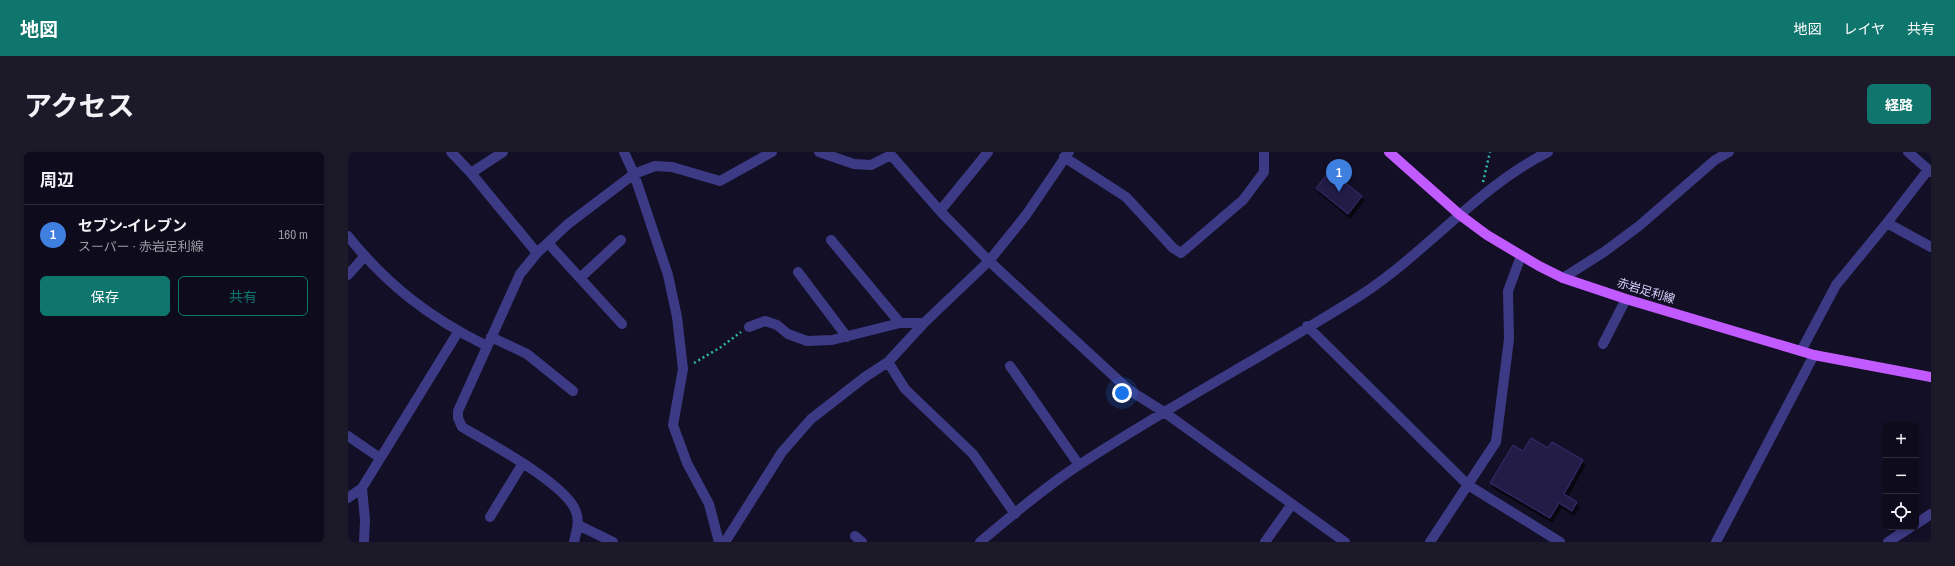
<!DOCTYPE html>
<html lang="ja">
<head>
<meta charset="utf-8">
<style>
	body { margin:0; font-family:"Archivo Narrow","Noto Sans JP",sans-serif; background:#1c1929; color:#f1f3f6 }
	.controls { position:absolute; right:12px; bottom:12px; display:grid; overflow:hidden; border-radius:6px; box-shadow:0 2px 6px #0003 }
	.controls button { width:36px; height:36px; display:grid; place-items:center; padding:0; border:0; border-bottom:1px solid #2e2b3b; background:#0e0b1c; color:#f1f3f6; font:20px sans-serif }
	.you { position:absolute; left:774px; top:241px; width:14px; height:14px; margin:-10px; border:3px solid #fff; border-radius:50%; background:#1a73e8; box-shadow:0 0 0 6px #1a73e833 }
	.badge { display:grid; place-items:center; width:26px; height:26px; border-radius:50%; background:#0f766e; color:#fff; font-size:13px; font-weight:700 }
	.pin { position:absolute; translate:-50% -33px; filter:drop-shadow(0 1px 2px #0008) }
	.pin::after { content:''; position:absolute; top:21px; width:14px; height:12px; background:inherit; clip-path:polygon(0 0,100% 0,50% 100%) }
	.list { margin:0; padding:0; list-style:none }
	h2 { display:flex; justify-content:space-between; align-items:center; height:52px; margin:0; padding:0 16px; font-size:17px }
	h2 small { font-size:13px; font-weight:400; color:#9b9ba3 }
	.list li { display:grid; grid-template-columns:26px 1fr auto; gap:12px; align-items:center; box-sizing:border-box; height:60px; padding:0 16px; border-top:1px solid #2e2b3b }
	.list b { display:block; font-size:15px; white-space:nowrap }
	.list p { margin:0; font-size:13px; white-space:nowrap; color:#9b9ba3 }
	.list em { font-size:13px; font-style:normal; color:#9b9ba3 }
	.actions { display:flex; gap:8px; padding:12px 16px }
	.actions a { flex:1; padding:9px 0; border:1px solid #0f766e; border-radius:6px; text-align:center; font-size:14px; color:#0f766e }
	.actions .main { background:#0f766e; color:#fff }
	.icon { flex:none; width:22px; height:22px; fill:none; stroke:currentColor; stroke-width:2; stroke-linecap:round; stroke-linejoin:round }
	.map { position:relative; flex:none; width:1583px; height:390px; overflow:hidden; border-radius:6px }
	header { display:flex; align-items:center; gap:24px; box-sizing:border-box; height:56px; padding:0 20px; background:#0f766e; color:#fff }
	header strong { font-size:19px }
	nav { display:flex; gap:22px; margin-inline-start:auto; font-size:14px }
	.intro { display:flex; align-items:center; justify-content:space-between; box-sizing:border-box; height:96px; padding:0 24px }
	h1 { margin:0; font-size:28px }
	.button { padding:10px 18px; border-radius:6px; background:#0f766e; color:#fff; font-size:14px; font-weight:700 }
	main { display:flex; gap:24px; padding:0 24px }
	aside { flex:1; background:#0e0b1c; border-radius:6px; box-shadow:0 2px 6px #0003 }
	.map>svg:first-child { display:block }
	.building { fill:#241b47; stroke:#3b2d73; filter:url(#shadow) }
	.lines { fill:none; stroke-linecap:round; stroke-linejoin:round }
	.path { stroke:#2fb8b0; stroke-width:2.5; stroke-dasharray:2 3; stroke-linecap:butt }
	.minor { stroke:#3d3a85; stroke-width:10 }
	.major { stroke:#c25bff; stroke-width:10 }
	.labels { text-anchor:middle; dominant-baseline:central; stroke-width:3.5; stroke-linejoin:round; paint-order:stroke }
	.street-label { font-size:12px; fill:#d9d4ff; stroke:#130f26 }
</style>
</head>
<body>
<header>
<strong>地図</strong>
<nav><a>地図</a><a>レイヤ</a><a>共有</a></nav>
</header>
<div class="intro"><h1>アクセス</h1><a class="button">経路</a></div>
<main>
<aside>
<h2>周辺<small></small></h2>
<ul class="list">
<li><span class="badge" style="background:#3f7fe0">1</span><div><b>セブン-イレブン</b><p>スーパー · 赤岩足利線</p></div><em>160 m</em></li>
</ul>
<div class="actions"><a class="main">保存</a><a>共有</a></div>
</aside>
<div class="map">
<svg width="1583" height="390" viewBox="0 0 1583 390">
	<defs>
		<filter id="shadow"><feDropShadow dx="2.5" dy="4.5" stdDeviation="0" flood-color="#0009"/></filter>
	</defs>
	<rect width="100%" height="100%" fill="#130f26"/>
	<path class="building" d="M 982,19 L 1014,44 L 1000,62 L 968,36 Z
		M 1183,286 L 1200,296 L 1204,290 L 1235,308 L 1216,342 L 1229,350 L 1224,359 L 1211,351 L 1202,366 L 1142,331 L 1165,293 L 1175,299 Z"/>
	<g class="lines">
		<path class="path" d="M 1135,30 L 1142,0
			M 346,211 L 373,195 L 393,180"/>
		<path class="minor" d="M 103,0 L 123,21 L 155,0
			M 276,0 L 286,22 L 320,123 L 329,165 L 335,217 L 325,273 L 339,311 L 361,352 L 371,390
			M 471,0 L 506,12 L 523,13 L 543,3 L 592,59 L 641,109 L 781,238 L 816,260 L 997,390
			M 1560,0 L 1583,20
			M 716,5 L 778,45 L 825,96 L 833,101 L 895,48 L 916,20 L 916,0
			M 123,21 L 189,101
			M 592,59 L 640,0
			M 1539,71 L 1580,18
			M 0,84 C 39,133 82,166 139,194
			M 483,88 L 552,171
			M 200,91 L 274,172
			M 450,120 L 499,185
			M 0,123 L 16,105
			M 232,126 L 273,88
			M 1215,126 L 1256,100 L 1291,74 L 1367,8 L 1381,0
			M 959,174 L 1120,333 L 1212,390
			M 401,175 L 417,169 L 429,173 L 440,182 L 459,189 L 484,188 L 552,171 L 576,171
			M 143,185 L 179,202 L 225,239
			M 1255,192 L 1278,147
			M 1453,199 L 1488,133 L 1539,71 L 1583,95
			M 540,210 L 557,237 L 625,302 L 667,362
			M 662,214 L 731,313
			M 0,284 L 32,306
			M 14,336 L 17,368 L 16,390
			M 0,346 L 14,336 L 110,180
			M 142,365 L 175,311
			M 1568,372 L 1583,362
			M 230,373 L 265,390
			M 507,384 L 514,390
			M 226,390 C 228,380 232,370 228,360 C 220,333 140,290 114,275 L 110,266 L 110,259 L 172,122 L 189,101 L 220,72 L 286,22 L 307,14 L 324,15 L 372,29 L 424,0
			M 377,390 L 434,300 L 463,267 L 517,225 L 540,210 L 576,171 L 641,109 L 678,63 L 721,0
			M 632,390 C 661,366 691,340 722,319 C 816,256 917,204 1013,143 C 1079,100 1129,36 1200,0
			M 917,390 L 944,352
			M 1082,390 L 1148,290 L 1161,187 L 1160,139 L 1173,104
			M 1368,390 L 1466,203
			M 1540,390 L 1563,375"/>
		<path class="major" d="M 1041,0 L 1112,63 L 1139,83 L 1191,114 L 1215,126 L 1278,147 L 1466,203 L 1583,225"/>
	</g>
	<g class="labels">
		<g class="street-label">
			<text transform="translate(1298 139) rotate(17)">赤岩足利線</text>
		</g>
	</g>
</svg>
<div class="controls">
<button>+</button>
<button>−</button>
<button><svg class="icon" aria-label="locate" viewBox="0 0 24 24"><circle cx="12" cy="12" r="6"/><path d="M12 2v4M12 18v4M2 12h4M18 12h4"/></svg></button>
</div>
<div class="you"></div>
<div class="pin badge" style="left:991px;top:40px;background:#3f7fe0">1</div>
</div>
</main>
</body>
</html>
